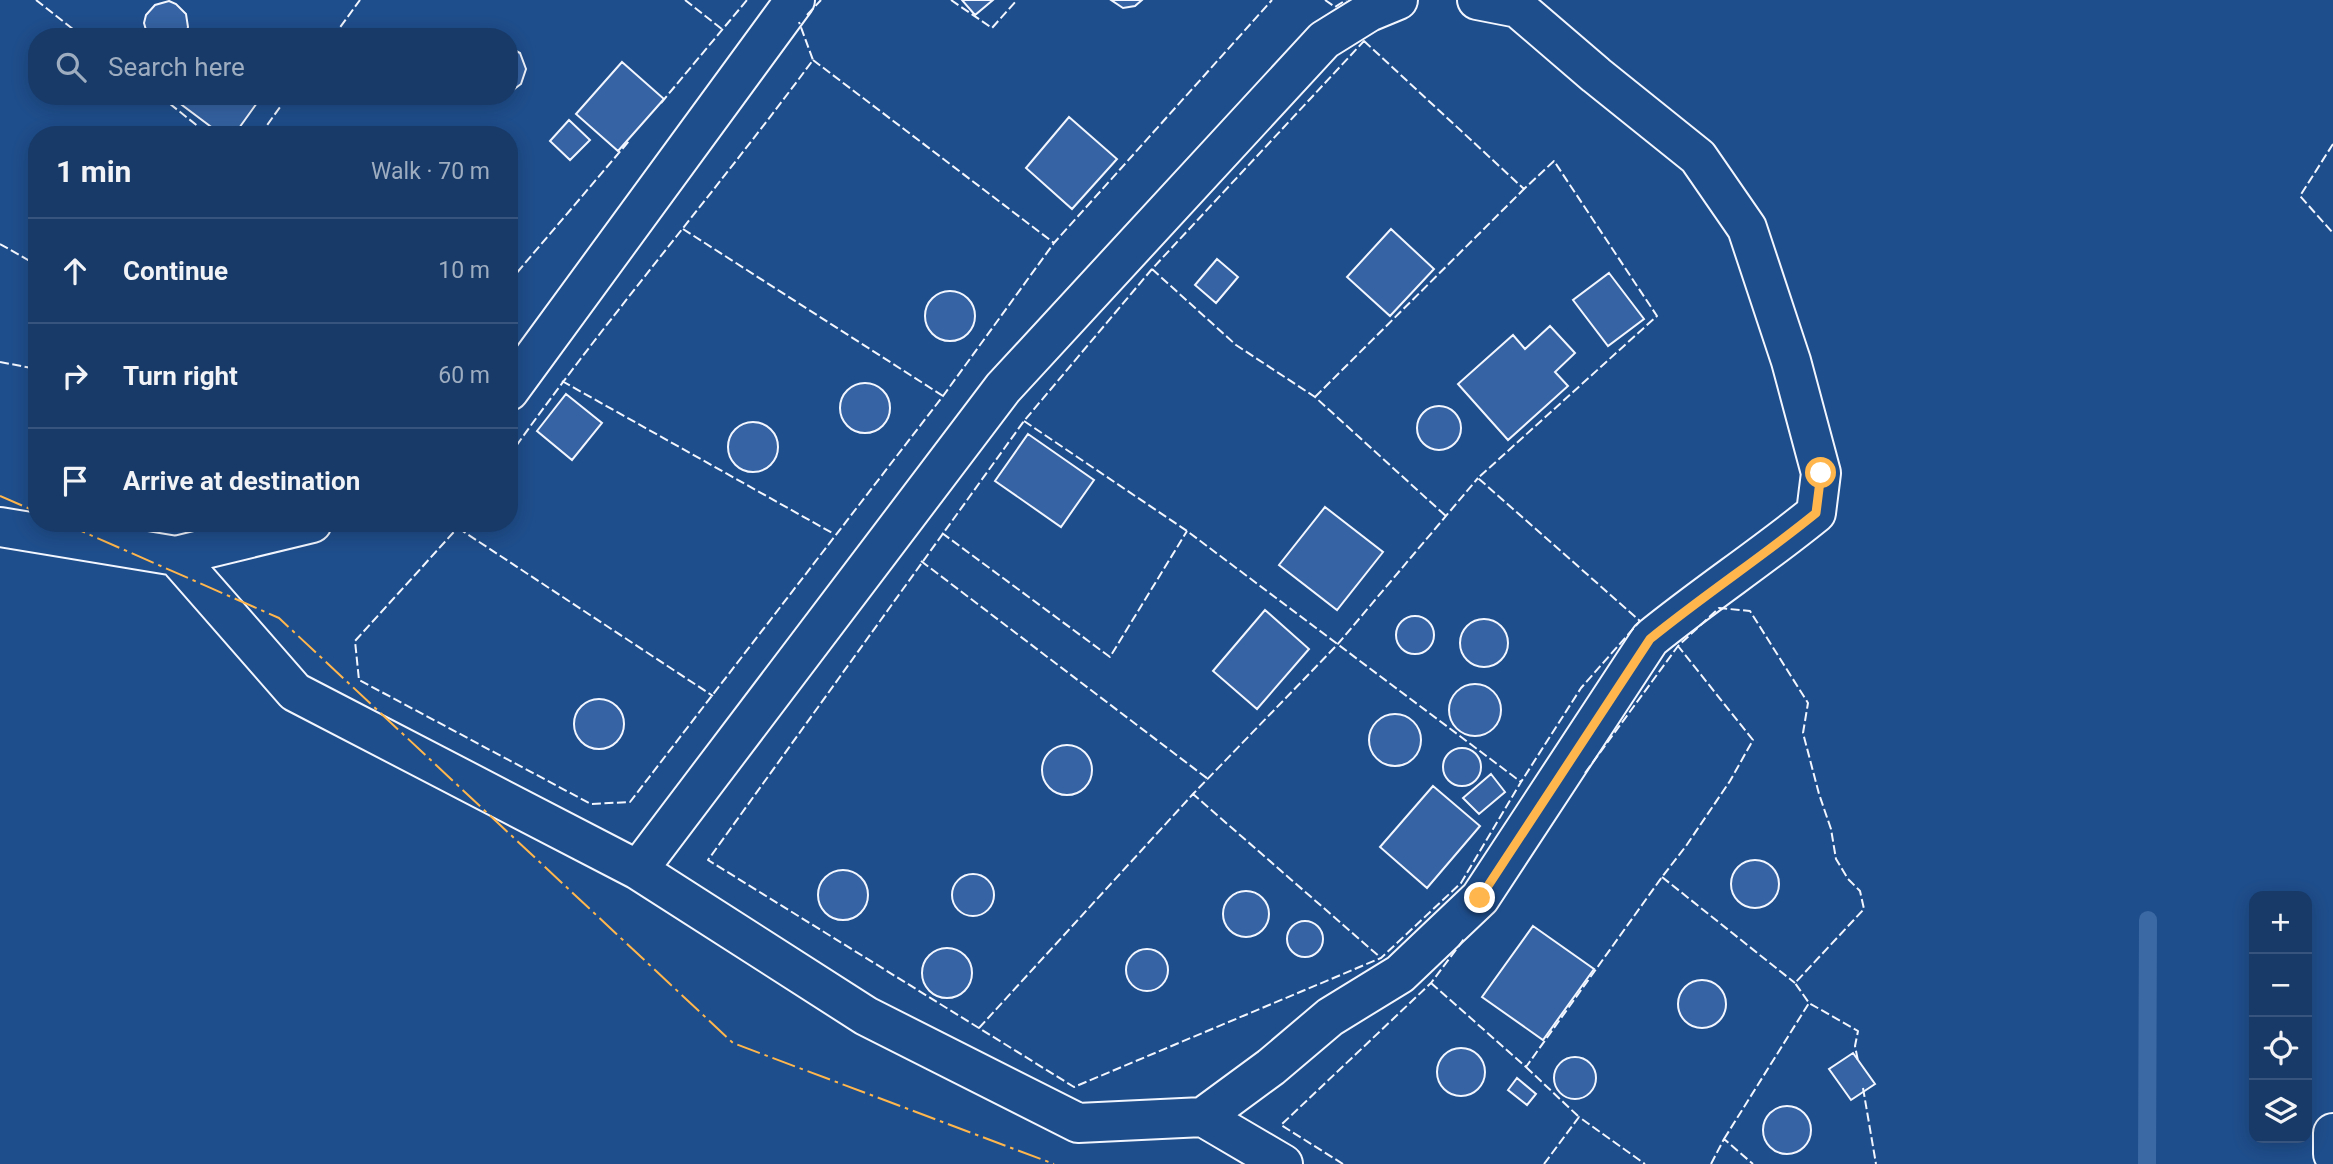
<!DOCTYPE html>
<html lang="en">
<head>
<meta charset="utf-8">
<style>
	body { margin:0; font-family:Roboto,sans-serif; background:#244571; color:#f1f3f6 }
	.controls { position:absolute; right:21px; bottom:21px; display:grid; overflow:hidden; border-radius:14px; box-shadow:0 4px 18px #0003 }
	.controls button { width:63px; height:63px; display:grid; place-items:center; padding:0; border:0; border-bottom:2px solid #36547d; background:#173a69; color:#f1f3f6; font:35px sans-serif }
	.stop { position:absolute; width:21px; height:21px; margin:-16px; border:5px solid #ffb74d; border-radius:50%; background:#fff }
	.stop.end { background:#ffb74d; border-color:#fff; box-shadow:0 2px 7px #0008 }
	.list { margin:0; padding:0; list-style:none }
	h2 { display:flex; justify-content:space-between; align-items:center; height:91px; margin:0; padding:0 28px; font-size:30px }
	h2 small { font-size:23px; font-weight:400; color:#9eadc0 }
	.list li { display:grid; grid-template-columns:46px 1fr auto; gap:21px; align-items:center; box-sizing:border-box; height:105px; padding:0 28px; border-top:2px solid #36547d }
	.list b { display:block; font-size:26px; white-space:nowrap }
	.list em { font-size:23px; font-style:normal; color:#9eadc0 }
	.icon { flex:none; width:38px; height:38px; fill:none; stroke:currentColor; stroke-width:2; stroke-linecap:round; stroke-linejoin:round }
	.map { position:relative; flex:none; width:2333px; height:1164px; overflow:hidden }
	.search { position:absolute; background:#173a69; box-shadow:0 4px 18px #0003; left:28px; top:28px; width:490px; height:77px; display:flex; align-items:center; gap:18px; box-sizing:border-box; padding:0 24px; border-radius:28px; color:#9eadc0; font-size:26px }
	.panel { position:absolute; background:#173a69; box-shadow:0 4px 18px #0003; left:28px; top:126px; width:490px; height:406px; border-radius:28px }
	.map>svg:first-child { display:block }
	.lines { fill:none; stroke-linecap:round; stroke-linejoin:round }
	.stream { stroke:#3b69a3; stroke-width:18 }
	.building { fill:#3563a3; stroke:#f2f6ff; stroke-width:2 }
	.minor-casing { stroke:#f2f6ff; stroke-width:42 }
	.minor { stroke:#1f4e8c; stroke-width:38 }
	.fence { stroke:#f2f6ff; stroke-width:2; stroke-dasharray:9 3.5; stroke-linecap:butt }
	.power { stroke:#ffb74d; stroke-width:2; stroke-dasharray:24 5 3.5 5; stroke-linecap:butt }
	.route { stroke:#ffb74d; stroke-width:9 }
</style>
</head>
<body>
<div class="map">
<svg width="2333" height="1164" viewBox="0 0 2333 1164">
	<rect width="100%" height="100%" fill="#1f4e8c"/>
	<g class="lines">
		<path class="stream" d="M 2147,1164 L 2148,920"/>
	</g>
	<path class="building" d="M 962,0 L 993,0 L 975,15 Z
		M 1111,0 L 1142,0 L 1135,6 L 1123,8 Z
		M 169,1 L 176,4 L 186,14 L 188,27 L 186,34 L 184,37 L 148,37 L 144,23 L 146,15 L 155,5 Z
		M 509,47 L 520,53 L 526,69 L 521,84 L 509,93 Z
		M 622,62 L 664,99 L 618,151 L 576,114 Z
		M 176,96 L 262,96 L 234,135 L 222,135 L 174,99 Z
		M 1069,117 L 1117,159 L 1072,209 L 1026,168 Z
		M 569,120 L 590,140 L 570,160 L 550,141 Z
		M 408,130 L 416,131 L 424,135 L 396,135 Z
		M 1391,229 L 1434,269 L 1390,316 L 1347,277 Z
		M 1217,259 L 1238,277 L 1216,303 L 1195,285 Z
		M 1609,273 L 1644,319 L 1608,346 L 1573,300 Z
		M925 316a25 25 0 1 1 50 0a25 25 0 1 1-50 0Z
		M 1550,326 L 1575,353 L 1555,372 L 1568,386 L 1508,440 L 1458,384 L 1513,335 L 1525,349 Z
		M840 408a25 25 0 1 1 50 0a25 25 0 1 1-50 0Z
		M 566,394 L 602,423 L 572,460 L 537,431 Z
		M1417 428a22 22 0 1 1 44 0a22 22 0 1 1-44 0Z
		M728 447a25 25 0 1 1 50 0a25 25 0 1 1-50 0Z
		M 1028,434 L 1094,480 L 1061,527 L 995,481 Z
		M 1325,507 L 1383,552 L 1337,610 L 1279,565 Z
		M 1265,610 L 1309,649 L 1257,709 L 1213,671 Z
		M1396 635a19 19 0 1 1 38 0a19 19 0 1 1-38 0Z
		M1460 643a24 24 0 1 1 48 0a24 24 0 1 1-48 0Z
		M1449 710a26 26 0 1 1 52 0a26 26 0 1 1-52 0Z
		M574 724a25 25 0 1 1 50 0a25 25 0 1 1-50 0Z
		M1369 740a26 26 0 1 1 52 0a26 26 0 1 1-52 0Z
		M1042 770a25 25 0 1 1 50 0a25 25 0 1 1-50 0Z
		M1443 767a19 19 0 1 1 38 0a19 19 0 1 1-38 0Z
		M 1491,774 L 1505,792 L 1479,814 L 1463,798 Z
		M 1433,786 L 1480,826 L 1427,888 L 1380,847 Z
		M1731 884a24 24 0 1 1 48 0a24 24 0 1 1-48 0Z
		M818 895a25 25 0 1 1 50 0a25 25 0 1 1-50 0Z
		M952 895a21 21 0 1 1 42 0a21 21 0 1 1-42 0Z
		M1223 914a23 23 0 1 1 46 0a23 23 0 1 1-46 0Z
		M1287 939a18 18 0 1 1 36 0a18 18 0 1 1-36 0Z
		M 1533,926 L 1594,969 L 1543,1040 L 1482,997 Z
		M922 973a25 25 0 1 1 50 0a25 25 0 1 1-50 0Z
		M1126 970a21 21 0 1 1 42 0a21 21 0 1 1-42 0Z
		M1678 1004a24 24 0 1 1 48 0a24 24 0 1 1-48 0Z
		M1437 1072a24 24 0 1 1 48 0a24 24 0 1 1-48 0Z
		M 1853,1053 L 1875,1084 L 1851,1100 L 1829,1069 Z
		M1554 1078a21 21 0 1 1 42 0a21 21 0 1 1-42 0Z
		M 1517,1078 L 1536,1094 L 1527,1105 L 1508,1090 Z
		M1763 1130a24 24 0 1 1 48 0a24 24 0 1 1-48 0Z"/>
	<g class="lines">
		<g class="minor-casing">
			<path id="minor" d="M 509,391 L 795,0
				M 0,527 L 176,556 L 312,523
				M 176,556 L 295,692 L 638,870 L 866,1016 L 1078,1123 L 1203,1117 L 1283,1164
				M 638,870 L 1003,388 L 1324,40 L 1369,12 L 1398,0
				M 1203,1117 L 1271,1067 L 1330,1017 L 1400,974 L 1480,898 L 1650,639 C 1704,595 1762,557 1816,513 L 1821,473 L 1791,361 L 1747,228 L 1698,157 L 1596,75 L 1518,8 L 1477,0
				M 2333,1133 L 2333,1154"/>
		</g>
		<use href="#minor" class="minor"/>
		<path class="fence" d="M 36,0 L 83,37
			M 685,0 L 723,30
			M 951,0 L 992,28 L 1017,0
			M 1325,0 L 1335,7 L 1346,0
			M 807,15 L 821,0
			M 333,37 L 360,0
			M 1364,41 L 1524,189 L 1554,161 L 1657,316 L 1478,478 L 1640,621 L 1581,688 L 1521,782 L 1461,883 L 1381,958 L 1074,1087 L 708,860 L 1024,421 L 1152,269 Z
			M 813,60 L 1054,243
			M 160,96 L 209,135
			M 661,103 L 747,0
			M 260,135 L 288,96
			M 2333,144 L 2300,196 L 2333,233
			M 683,229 L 943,396
			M 0,244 L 37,265
			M 1152,269 L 1236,345 L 1315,397 L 1447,517
			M 509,282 L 629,141
			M 0,362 L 37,369
			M 562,381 L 834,534
			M 1315,397 L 1524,189
			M 1024,421 L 1187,531 L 1521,782
			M 509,456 C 605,320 714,194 813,60 L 799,22
			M 462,523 L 355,641 L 359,680 L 591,804 L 630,802 L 943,396 L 1054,243 L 1272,0
			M 458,528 L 713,696
			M 942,533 L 1110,657 L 1187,531
			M 921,561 L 1208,779 L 1206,780
			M 1585,773 L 1678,646 L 1719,608 L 1750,611 L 1808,703 L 1803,733 L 1819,794 L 1831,829 L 1836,859 L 1848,879 L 1860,891 L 1864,909 L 1795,983 L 1809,1003 L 1858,1031 L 1855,1046 L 1858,1061
			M 1194,793 L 1193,794 L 1381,958
			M 1662,877 L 1795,983
			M 1431,983 L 1526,1067 L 1662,877 L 1686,846 L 1730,781 L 1753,740 L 1678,646
			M 979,1028 L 1193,794 L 1337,645 L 1478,478
			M 1526,1067 L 1579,1117
			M 1863,1088 L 1876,1164
			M 1724,1139 L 1809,1003
			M 1343,1164 L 1281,1125 L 1431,983 L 1464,939
			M 1544,1164 L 1579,1117 L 1645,1164
			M 1711,1164 L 1724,1139 L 1753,1164"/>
		<path class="power" d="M 0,496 L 37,512
			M 63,523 L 279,618 L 733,1043 L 1054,1164"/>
	</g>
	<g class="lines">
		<path class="route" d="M 1480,898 L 1650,639 C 1704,595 1762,557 1816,513 L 1821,473"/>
	</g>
</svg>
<div class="controls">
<button>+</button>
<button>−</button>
<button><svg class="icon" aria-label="locate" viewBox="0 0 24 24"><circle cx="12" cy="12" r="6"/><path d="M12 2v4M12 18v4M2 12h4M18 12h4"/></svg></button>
<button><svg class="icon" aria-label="layers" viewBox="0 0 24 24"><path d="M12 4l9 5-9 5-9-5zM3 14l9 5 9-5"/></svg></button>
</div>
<div class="stop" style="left:1821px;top:473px"></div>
<div class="stop end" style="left:1480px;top:898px"></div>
<div class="search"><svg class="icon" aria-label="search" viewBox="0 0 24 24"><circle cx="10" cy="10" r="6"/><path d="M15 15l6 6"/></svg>Search here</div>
<section class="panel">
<h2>1 min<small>Walk · 70 m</small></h2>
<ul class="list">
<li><svg class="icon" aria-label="ahead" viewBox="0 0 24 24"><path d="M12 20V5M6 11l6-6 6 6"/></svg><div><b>Continue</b></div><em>10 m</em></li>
<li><svg class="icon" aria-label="right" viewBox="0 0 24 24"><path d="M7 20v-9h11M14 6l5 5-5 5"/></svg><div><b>Turn right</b></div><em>60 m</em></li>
<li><svg class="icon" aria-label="arrive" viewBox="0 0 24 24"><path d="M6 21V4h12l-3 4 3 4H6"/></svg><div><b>Arrive at destination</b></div></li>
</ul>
</section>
</div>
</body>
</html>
